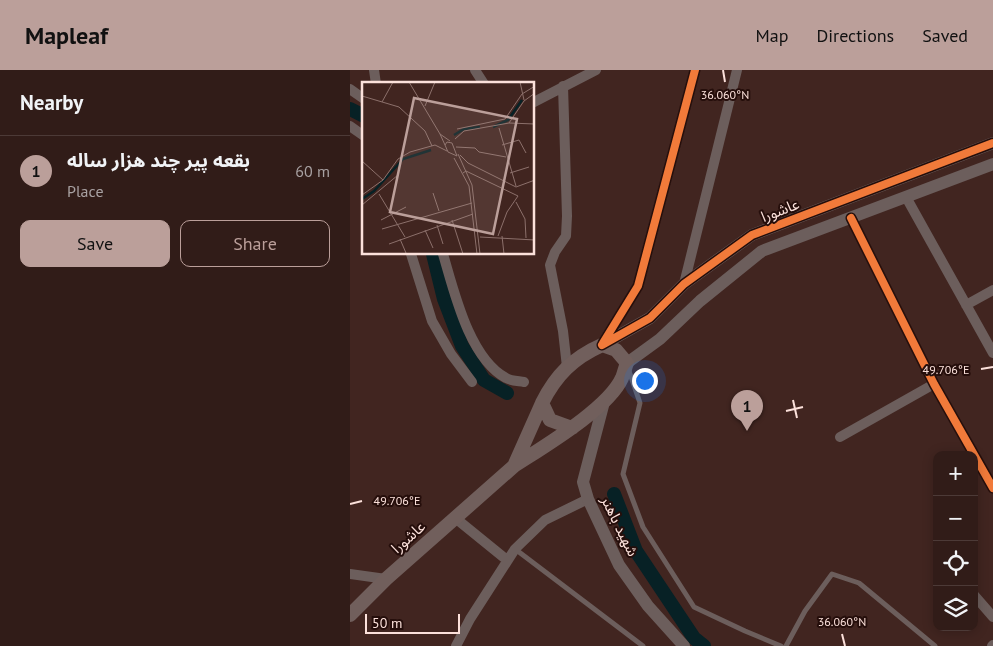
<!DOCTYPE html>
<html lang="en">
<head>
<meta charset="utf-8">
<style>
	body { margin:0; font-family:"PT Sans","Noto Sans Arabic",sans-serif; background:#392521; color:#f1f3f6 }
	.controls { position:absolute; right:15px; bottom:15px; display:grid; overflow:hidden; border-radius:10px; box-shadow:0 2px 12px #0003 }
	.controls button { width:45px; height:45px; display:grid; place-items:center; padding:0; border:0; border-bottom:1px solid #4c3a37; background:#311c18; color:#f1f3f6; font:25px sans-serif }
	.scale { position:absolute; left:15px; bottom:12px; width:95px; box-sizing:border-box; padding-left:5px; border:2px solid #fce1db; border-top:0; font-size:14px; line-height:18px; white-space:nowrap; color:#fce1db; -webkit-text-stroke:4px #250e0b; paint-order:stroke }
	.you { position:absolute; left:294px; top:310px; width:18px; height:18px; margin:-12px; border:4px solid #fff; border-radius:50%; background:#1a73e8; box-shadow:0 0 0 8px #1a73e833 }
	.badge { display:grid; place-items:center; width:32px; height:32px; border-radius:50%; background:#bb9f9a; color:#111; font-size:16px; font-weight:700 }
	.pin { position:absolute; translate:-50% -41px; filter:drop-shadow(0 1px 2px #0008) }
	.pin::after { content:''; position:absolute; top:26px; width:18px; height:15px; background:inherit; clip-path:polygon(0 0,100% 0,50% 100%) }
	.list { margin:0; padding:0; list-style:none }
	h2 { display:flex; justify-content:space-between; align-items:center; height:65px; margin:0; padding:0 20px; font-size:21px }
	h2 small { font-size:16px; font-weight:400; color:#a8a1a2 }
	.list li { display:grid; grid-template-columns:32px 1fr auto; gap:15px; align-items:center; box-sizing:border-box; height:70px; padding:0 20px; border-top:1px solid #4c3a37 }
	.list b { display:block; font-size:19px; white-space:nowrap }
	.list p { margin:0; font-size:16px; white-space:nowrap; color:#a8a1a2 }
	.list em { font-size:16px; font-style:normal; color:#a8a1a2 }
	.actions { display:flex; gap:10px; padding:15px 20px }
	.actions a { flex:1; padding:11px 0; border:1px solid #bb9f9a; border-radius:10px; text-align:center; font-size:18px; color:#bb9f9a }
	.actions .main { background:#bb9f9a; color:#111 }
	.icon { flex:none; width:28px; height:28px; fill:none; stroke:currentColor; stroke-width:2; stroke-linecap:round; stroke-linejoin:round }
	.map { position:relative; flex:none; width:643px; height:576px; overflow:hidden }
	header { display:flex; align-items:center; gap:30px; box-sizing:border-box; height:70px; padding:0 25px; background:#bb9f9a; color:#111 }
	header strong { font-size:24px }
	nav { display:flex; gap:28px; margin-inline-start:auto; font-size:18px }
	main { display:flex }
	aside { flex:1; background:#311c18 }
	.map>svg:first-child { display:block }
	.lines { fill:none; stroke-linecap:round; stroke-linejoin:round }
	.canal { stroke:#072125; stroke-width:14 }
	.service { stroke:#6c5e5c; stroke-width:5 }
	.minor { stroke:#6c5e5c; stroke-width:10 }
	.tertiary { stroke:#6c5e5c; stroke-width:12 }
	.secondary { stroke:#715f5c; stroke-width:14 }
	.cycleway-casing { stroke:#250e0b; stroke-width:11 }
	.cycleway { stroke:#f17a3a; stroke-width:8 }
	.ticks { fill:none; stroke:#fce1db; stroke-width:2 }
	.labels { text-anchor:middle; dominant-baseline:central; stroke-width:4; stroke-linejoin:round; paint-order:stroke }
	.street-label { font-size:15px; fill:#fce1db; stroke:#250e0b }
	.inset-river { fill:none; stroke:#072125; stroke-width:2.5 }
	.inset-road { fill:none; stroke:#8c706b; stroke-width:1 }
	.view { fill:#bb9f9a; fill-opacity:0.15; stroke:#bb9f9a; stroke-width:2.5 }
	.inset-edge { fill:none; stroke:#fce1db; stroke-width:2.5 }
	.ticks-label { font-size:12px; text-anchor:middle; fill:#fce1db; stroke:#250e0b; stroke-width:4; stroke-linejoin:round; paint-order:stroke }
</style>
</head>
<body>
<header>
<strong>Mapleaf</strong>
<nav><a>Map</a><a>Directions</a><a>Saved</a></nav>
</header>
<main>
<aside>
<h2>Nearby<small></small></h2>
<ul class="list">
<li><span class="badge">1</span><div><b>بقعه پیر چند هزار ساله</b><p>Place</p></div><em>60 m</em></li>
</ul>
<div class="actions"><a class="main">Save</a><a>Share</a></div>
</aside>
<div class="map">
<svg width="643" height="576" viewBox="0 0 643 576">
	<rect width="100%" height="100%" fill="#412520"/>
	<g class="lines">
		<path class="canal" d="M 0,39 L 14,46
			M 83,184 L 94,229 L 112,276 L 134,310 L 157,323
			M 264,424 L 286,481 L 344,568 L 354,576"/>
		<path class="service" d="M 278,298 L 290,333 L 273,404 L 293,457 L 344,537 L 395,561 L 431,576
			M 165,479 L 293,576
			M 436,576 L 455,541 L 482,504 L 509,513 L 585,576"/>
		<path class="minor" d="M 24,0 L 26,14
			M 125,0 L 134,14
			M 213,16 L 217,146 L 216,166 L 205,182 L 200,195 L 213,261 L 217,297
			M 0,19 L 14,29
			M 184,32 L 246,0
			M 0,56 L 14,66
			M 556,127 L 643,283
			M 501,148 L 584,314 L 643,418
			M 61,184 L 82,251 L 101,284 L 122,312
			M 93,184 C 104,221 119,288 156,308 C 161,311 169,311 174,312
			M 334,214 L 387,0
			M 616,235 L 643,220
			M 252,274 L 288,216 L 345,0
			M 490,367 L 584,314
			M 104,447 L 157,490
			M 0,504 L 36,509
			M 624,525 L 643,547
			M 106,576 L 120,549 L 165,479 L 195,450 L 238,429
			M 642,576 L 643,575"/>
		<path class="tertiary" d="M 252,275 L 300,248 L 334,214 L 402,165 L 643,73
			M 277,293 L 310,269 L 350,231 L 412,181 L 643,94
			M 254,332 L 233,412 L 238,429 L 269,495 L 298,536 L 334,576"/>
		<path class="secondary" d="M 192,333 L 164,396 C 193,377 258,339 272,308 C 274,303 275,298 277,293 L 266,280 L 252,275 C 223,288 206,305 192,333 L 200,350 L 222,358
			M 0,545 L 36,509 L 164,396"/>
		<g class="cycleway-casing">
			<path id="cycleway" d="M 501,148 L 584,314 L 643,418
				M 253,273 L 288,216 L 345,0
				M 252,275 L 300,248 L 334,214 L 402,165 L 643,73"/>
		</g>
		<use href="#cycleway" class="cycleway"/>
	</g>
	<path class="ticks" d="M 373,0 L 375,12M 631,299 L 643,297M 443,330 L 447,348M 436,341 L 453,337M 0,434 L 12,431M 492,564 L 495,576"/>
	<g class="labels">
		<g class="street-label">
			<text transform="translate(430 140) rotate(-21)">عاشورا</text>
			<text transform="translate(270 456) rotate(64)">شهید باهنر</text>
			<text transform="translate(58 467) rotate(-42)">عاشورا</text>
		</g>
	</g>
	<g transform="translate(12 12)">
		<rect width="172" height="172" fill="#412520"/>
		<path class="inset-river" d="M 131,45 L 146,38 L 160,18M 92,53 L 102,47 L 118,45M 0,117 L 12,109 L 41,77 L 69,68"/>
		<path class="inset-road" d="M 47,0 L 78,52M 158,0 L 162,18M 0,14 L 37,25 L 63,49 L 70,64M 20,20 L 31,0M 63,24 L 73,0M 147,41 L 173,42M 137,46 L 154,104M 95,47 L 143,37 L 160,12 L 173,4M 93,57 L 102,49 L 147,41 L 162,19 L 173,11M 83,63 L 85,60 L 90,61 L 95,74 L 86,70 L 83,63 L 78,52 L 88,59M 140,63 L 157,58 L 164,71M 94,65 L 113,66 L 117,70 L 144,75M 96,72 L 110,103 L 118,172M 98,73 L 106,81 L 154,105 L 173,98M 92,76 L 107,104 L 115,172M 0,79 L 21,98M 101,91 L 104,89 L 156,114 L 145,130 L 136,154M 148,91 L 167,85M 71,111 L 77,129M 17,112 L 43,155M 0,113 L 21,98 L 36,77 L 48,70 L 73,63 L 85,69M 154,120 L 163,137 L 164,156M 0,123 L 36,93M 19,138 L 44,125M 90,138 L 101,172M 75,143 L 81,162M 20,147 L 110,121M 63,148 L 71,166M 140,154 L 142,172M 118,155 L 173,158M 38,157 L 44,171M 27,162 L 111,132"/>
		<path class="view" d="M 52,16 L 155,37 L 131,152 L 28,130 Z"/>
		<rect width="172" height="172" class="inset-edge"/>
	</g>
	<g class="ticks-label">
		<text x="375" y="29">36.060°N</text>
		<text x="596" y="304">49.706°E</text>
		<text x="47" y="435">49.706°E</text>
		<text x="492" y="556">36.060°N</text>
	</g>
</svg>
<div class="controls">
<button>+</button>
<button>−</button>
<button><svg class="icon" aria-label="locate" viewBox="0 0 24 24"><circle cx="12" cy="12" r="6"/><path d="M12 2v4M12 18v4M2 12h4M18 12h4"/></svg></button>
<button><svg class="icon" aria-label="layers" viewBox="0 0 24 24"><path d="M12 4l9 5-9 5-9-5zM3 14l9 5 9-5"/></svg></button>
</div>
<div class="scale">50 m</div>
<div class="you"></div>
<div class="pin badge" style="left:397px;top:361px">1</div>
</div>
</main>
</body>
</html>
